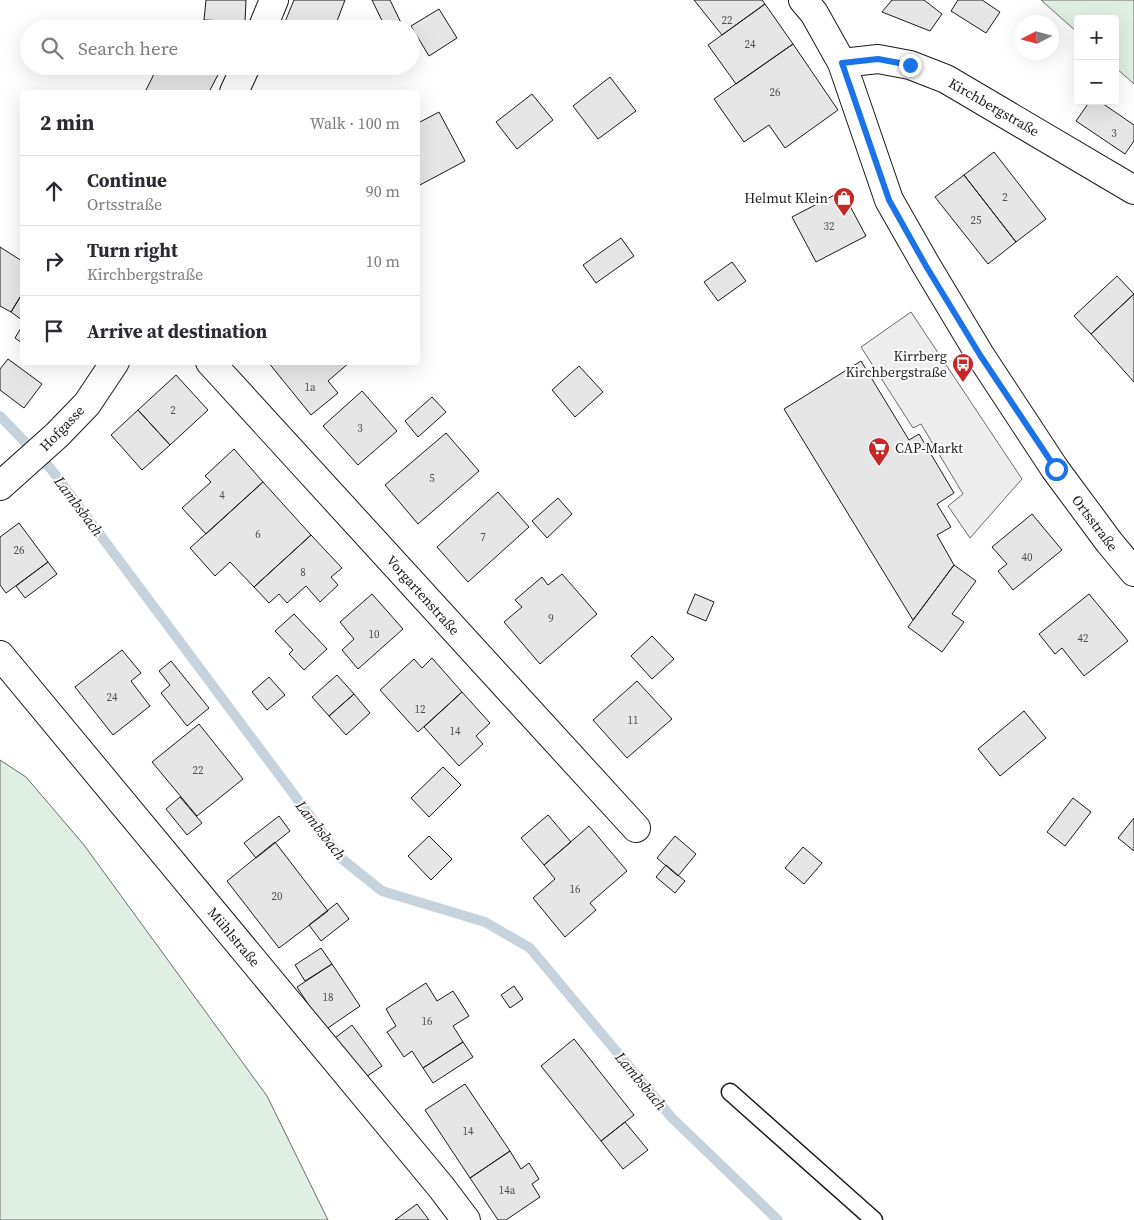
<!DOCTYPE html>
<html lang="en">
<head>
<meta charset="utf-8">
<style>
	body { margin:0; font-family:"Source Serif 4",serif; background:#f2f2f3; color:#2b2b33 }
	.controls { position:absolute; right:15px; top:15px; display:grid; overflow:hidden; border-radius:5px; box-shadow:0 5px 20px #0002 }
	.controls button { width:45px; height:45px; display:grid; place-items:center; padding:0; border:0; border-bottom:1px solid #e1e1e2; background:#fff; color:#2b2b33; font:25px sans-serif }
	.compass { position:absolute; left:1014px; top:15px; width:45px; height:45px; border-radius:50%; background:#fff; box-shadow:0 5px 20px #0002; rotate:264deg }
	.stop { position:absolute; width:15px; height:15px; margin:-11px; border:4px solid #1a73e8; border-radius:50%; background:#fff }
	.stop.end { background:#1a73e8; border-color:#fff; box-shadow:0 1px 5px #0008 }
	.list { margin:0; padding:0; list-style:none }
	h2 { display:flex; justify-content:space-between; align-items:center; height:65px; margin:0; padding:0 20px; font-size:21px }
	h2 small { font-size:16px; font-weight:400; color:#7c7c81 }
	.list li { display:grid; grid-template-columns:32px 1fr auto; gap:15px; align-items:center; box-sizing:border-box; height:70px; padding:0 20px; border-top:1px solid #e1e1e2 }
	.list b { display:block; font-size:19px; white-space:nowrap }
	.list p { margin:0; font-size:16px; white-space:nowrap; color:#7c7c81 }
	.list em { font-size:16px; font-style:normal; color:#7c7c81 }
	.icon { flex:none; width:28px; height:28px; fill:none; stroke:currentColor; stroke-width:2; stroke-linecap:round; stroke-linejoin:round }
	.map { position:relative; flex:none; width:1134px; height:1220px; overflow:hidden }
	.search { position:absolute; background:#fff; box-shadow:0 5px 20px #0002; left:20px; top:20px; width:400px; height:55px; display:flex; align-items:center; gap:12px; box-sizing:border-box; padding:0 18px; border-radius:28px; color:#7c7c81; font-size:19px }
	.panel { position:absolute; background:#fff; box-shadow:0 5px 20px #0002; left:20px; top:90px; width:400px; height:275px; border-radius:5px }
	.map>svg:first-child { display:block }
	.green { fill:#e0efe3; stroke:#6a6a6a }
	.parking { fill:#ededed; stroke:#6a6a6a }
	.lines { fill:none; stroke-linecap:round; stroke-linejoin:round }
	.stream { stroke:#c6d2dc; stroke-width:10 }
	.building { fill:#e6e6e6; stroke:#1a1a1a }
	.service-casing { stroke:#1a1a1a; stroke-width:19 }
	.minor-casing { stroke:#1a1a1a; stroke-width:30 }
	.tertiary-casing { stroke:#1a1a1a; stroke-width:30 }
	.service { stroke:#fff; stroke-width:16 }
	.minor { stroke:#fff; stroke-width:28 }
	.tertiary { stroke:#fff; stroke-width:28 }
	.route { stroke:#1a73e8; stroke-width:6 }
	.labels { text-anchor:middle; dominant-baseline:central; stroke-width:4; stroke-linejoin:round; paint-order:stroke }
	.number-label { font-size:11px; fill:#4d4d4d }
	.street-label { font-size:14px; fill:#1a1a1a; stroke:#fff }
	.poi-label { font-size:14px; fill:#1a1a1a; stroke:#fff; text-anchor:end }
	.water-label { font-size:15px; font-style:italic; fill:#1a1a1a; stroke:#fff }
</style>
</head>
<body>
<div class="map">
<svg width="1134" height="1220" viewBox="0 0 1134 1220">
	<rect width="100%" height="100%" fill="#fff"/>
	<path class="green" d="M 1041,0 L 1134,0 L 1134,84 L 1115,67 L 1115,19 L 1078,19 L 1078,33 Z
		M 0,760 L 26,777 L 84,845 L 267,1096 L 328,1220 L 0,1220 Z"/>
	<path class="parking" d="M 911,312 L 1022,479 L 970,538 L 948,506 L 963,494 L 921,424 L 913,428 L 861,347 Z"/>
	<g class="lines">
		<path class="stream" d="M 0,416 L 51,469 L 342,859 L 382,891 L 485,922 L 530,948 L 672,1118 L 778,1220"/>
	</g>
	<path class="building" d="M 206,0 L 246,0 L 245,22 L 204,20 Z
		M 294,0 L 345,0 L 334,29 L 282,29 Z
		M 372,0 L 390,0 L 404,29 L 386,29 Z
		M 694,0 L 762,0 L 765,4 L 722,35 Z
		M 892,0 L 924,0 L 942,14 L 930,31 L 882,12 Z
		M 958,0 L 982,0 L 1000,12 L 986,33 L 951,11 Z
		M 765,4 L 793,44 L 736,84 L 708,45 Z
		M 439,9 L 457,38 L 429,56 L 411,26 Z
		M 793,44 L 838,110 L 785,148 L 769,125 L 744,142 L 714,99 Z
		M 158,66 L 211,66 L 220,71 L 209,92 L 145,92 Z
		M 610,77 L 636,111 L 598,139 L 573,106 Z
		M 532,94 L 553,120 L 517,149 L 496,122 Z
		M 1090,101 L 1099,101 L 1134,125 L 1134,141 L 1125,154 L 1076,121 Z
		M 439,112 L 465,161 L 418,186 L 418,123 Z
		M 994,152 L 1046,219 L 1016,242 L 964,175 Z
		M 964,175 L 1016,242 L 988,264 L 935,197 Z
		M 842,191 L 866,236 L 816,262 L 792,217 Z
		M 621,238 L 634,256 L 596,283 L 583,265 Z
		M 0,247 L 22,261 L 22,294 L 11,312 L 0,306 Z
		M 732,262 L 746,281 L 718,301 L 704,282 Z
		M 1117,276 L 1134,294 L 1091,334 L 1074,316 Z
		M 22,294 L 22,320 L 11,312 Z
		M 1134,294 L 1134,382 L 1091,334 Z
		M 22,326 L 22,343 L 15,338 Z
		M 8,359 L 42,384 L 24,408 L 0,390 L 0,369 Z
		M 861,361 L 909,440 L 919,434 L 954,493 L 937,504 L 951,527 L 937,535 L 954,565 L 913,620 L 784,409 Z
		M 268,362 L 350,362 L 328,381 L 338,393 L 311,415 Z
		M 579,366 L 603,392 L 575,417 L 552,390 Z
		M 176,375 L 208,410 L 170,445 L 138,410 Z
		M 362,391 L 397,431 L 358,465 L 323,426 Z
		M 432,397 L 446,412 L 418,437 L 405,421 Z
		M 138,410 L 170,445 L 142,470 L 111,435 Z
		M 446,433 L 479,471 L 418,524 L 385,485 Z
		M 234,449 L 263,482 L 206,534 L 182,508 L 211,482 L 205,476 Z
		M 263,482 L 311,535 L 254,587 L 230,562 L 215,576 L 190,548 Z
		M 498,492 L 529,527 L 468,582 L 437,547 Z
		M 558,498 L 572,514 L 547,538 L 532,521 Z
		M 1032,514 L 1062,550 L 1013,590 L 998,571 L 1007,564 L 992,547 Z
		M 19,523 L 48,562 L 6,593 L 0,585 L 0,537 Z
		M 311,535 L 342,568 L 331,577 L 338,585 L 320,602 L 306,586 L 287,603 L 279,594 L 269,603 L 254,587 Z
		M 48,562 L 57,574 L 25,598 L 16,586 Z
		M 954,565 L 976,581 L 952,614 L 964,622 L 942,652 L 908,627 Z
		M 562,574 L 597,614 L 540,664 L 504,622 L 522,607 L 515,600 L 542,577 L 548,585 Z
		M 372,594 L 403,629 L 358,669 L 342,650 L 354,639 L 340,622 Z
		M 695,594 L 714,602 L 706,621 L 687,613 Z
		M 1089,594 L 1128,641 L 1084,676 L 1062,648 L 1055,654 L 1039,634 Z
		M 294,614 L 327,649 L 304,670 L 289,654 L 293,650 L 275,631 Z
		M 652,636 L 674,659 L 652,679 L 631,656 Z
		M 122,650 L 141,673 L 131,681 L 150,706 L 113,735 L 75,687 Z
		M 432,658 L 462,692 L 418,732 L 380,690 L 414,659 L 422,668 Z
		M 171,661 L 209,708 L 187,726 L 161,693 L 170,685 L 159,671 Z
		M 337,675 L 354,694 L 329,716 L 312,697 Z
		M 269,677 L 285,695 L 267,710 L 252,692 Z
		M 637,681 L 672,719 L 627,758 L 593,720 Z
		M 462,692 L 490,723 L 476,736 L 483,744 L 459,766 L 424,727 Z
		M 354,694 L 370,713 L 346,735 L 329,716 Z
		M 1024,711 L 1046,738 L 1000,776 L 978,749 Z
		M 199,724 L 243,779 L 197,816 L 152,762 Z
		M 443,767 L 461,785 L 429,817 L 411,798 Z
		M 180,797 L 202,823 L 187,835 L 166,809 Z
		M 1073,798 L 1091,812 L 1065,846 L 1047,832 Z
		M 548,815 L 571,842 L 544,865 L 521,838 Z
		M 279,816 L 290,831 L 256,858 L 244,843 Z
		M 1134,818 L 1134,851 L 1118,838 Z
		M 589,826 L 627,871 L 590,903 L 596,910 L 565,937 L 533,898 L 555,879 L 544,865 Z
		M 429,836 L 452,859 L 431,880 L 408,856 Z
		M 675,836 L 696,854 L 678,876 L 657,858 Z
		M 275,842 L 328,911 L 279,948 L 227,881 Z
		M 803,847 L 822,863 L 804,884 L 785,868 Z
		M 666,865 L 685,881 L 675,893 L 656,877 Z
		M 337,903 L 349,919 L 321,941 L 309,925 Z
		M 321,948 L 332,964 L 305,981 L 295,965 Z
		M 332,964 L 360,1006 L 325,1030 L 297,987 Z
		M 426,983 L 437,1001 L 453,991 L 469,1016 L 453,1026 L 463,1042 L 423,1068 L 412,1051 L 404,1057 L 387,1032 L 396,1026 L 386,1009 Z
		M 514,986 L 523,999 L 510,1008 L 501,995 Z
		M 352,1025 L 382,1066 L 363,1079 L 335,1038 Z
		M 574,1039 L 634,1115 L 601,1141 L 541,1066 Z
		M 463,1042 L 473,1057 L 433,1083 L 423,1068 Z
		M 465,1084 L 510,1151 L 470,1178 L 425,1110 Z
		M 625,1122 L 648,1150 L 623,1169 L 601,1141 Z
		M 510,1151 L 521,1169 L 529,1163 L 539,1179 L 532,1184 L 540,1197 L 506,1220 L 498,1220 L 470,1178 Z
		M 417,1204 L 429,1220 L 395,1220 Z"/>
	<g class="lines">
		<g class="service-casing">
			<path id="service" d="M 730,1092 L 874,1220"/>
		</g>
		<g class="minor-casing">
			<path id="minor" d="M 262,29 L 274,0
				M 234,92 L 246,66
				M 210,362 L 636,828
				M 0,486 L 57,435 L 87,404 L 115,362
				M 0,655 L 441,1187 L 466,1220"/>
		</g>
		<g class="tertiary-casing">
			<path id="tertiary" d="M 803,0 L 814,13 L 842,63 L 889,200 L 926,265 L 980,355 L 1055,469 L 1109,542 L 1134,572
				M 842,63 L 878,59 L 910,65 L 946,79 L 1134,190"/>
		</g>
		<use href="#service" class="service"/>
		<use href="#minor" class="minor"/>
		<use href="#tertiary" class="tertiary"/>
	</g>
	<g class="lines">
		<path class="route" d="M 910,65 L 878,59 L 842,63 L 889,200 L 926,266 L 980,355 L 1056,469"/>
	</g>
	<defs>
		<g id="shop-pin" transform="scale(1.125)"><path d="M0 17L-7.5 6A9.5 9.5 0 1 1 7.5 6Z" fill="#c62828" stroke="#fff"/><path d="M-5-2.5h2.3a2.7 3.5 0 0 1 5.4 0H5L5.5 6h-11ZM-1.5-2.5h3a1.5 2.3 0 0 0-3 0Z" fill="#fff"/></g>
		<g id="bus-pin" transform="scale(1.125)"><path d="M0 17L-7.5 6A9.5 9.5 0 1 1 7.5 6Z" fill="#c62828" stroke="#fff"/><path d="M-5-6H5V4H4V6H2V4H-2V6H-4V4H-5ZM-3.5-4V0h7V-4ZM-3.5 1.2v1.5H-2V1.2ZM2 1.2v1.5H3.5V1.2Z" fill="#fff"/></g>
		<g id="supermarket-pin" transform="scale(1.125)"><path d="M0 17L-7.5 6A9.5 9.5 0 1 1 7.5 6Z" fill="#c62828" stroke="#fff"/><path d="M-6-5.5h2.5l.6 2H6L4.5 2H-2.5L-4.4-4H-6ZM-1.5 3.2a1.3 1.3 0 1 0 .1 0ZM3 3.2a1.3 1.3 0 1 0 .1 0Z" fill="#fff"/></g>
	</defs>
	<g fill-rule="evenodd">
		<use href="#shop-pin" x="844" y="198"/>
		<use href="#bus-pin" x="963" y="364"/>
		<use href="#supermarket-pin" x="879" y="448"/>
	</g>
	<g class="labels">
		<g class="number-label">
			<text x="727" y="20">22</text>
			<text x="750" y="44">24</text>
			<text x="775" y="92">26</text>
			<text x="1114" y="133">3</text>
			<text x="1005" y="197">2</text>
			<text x="976" y="220">25</text>
			<text x="829" y="226">32</text>
			<text x="310" y="387">1a</text>
			<text x="173" y="410">2</text>
			<text x="360" y="428">3</text>
			<text x="432" y="478">5</text>
			<text x="222" y="495">4</text>
			<text x="258" y="534">6</text>
			<text x="483" y="537">7</text>
			<text x="19" y="550">26</text>
			<text x="1027" y="557">40</text>
			<text x="303" y="572">8</text>
			<text x="551" y="618">9</text>
			<text x="374" y="634">10</text>
			<text x="1083" y="638">42</text>
			<text x="112" y="697">24</text>
			<text x="420" y="709">12</text>
			<text x="633" y="720">11</text>
			<text x="455" y="731">14</text>
			<text x="198" y="770">22</text>
			<text x="575" y="889">16</text>
			<text x="277" y="896">20</text>
			<text x="328" y="997">18</text>
			<text x="427" y="1021">16</text>
			<text x="468" y="1131">14</text>
			<text x="507" y="1190">14a</text>
		</g>
		<g class="street-label">
			<text transform="translate(994 107) rotate(30)">Kirchbergstraße</text>
			<text transform="translate(62 428) rotate(-46)">Hofgasse</text>
			<text transform="translate(1095 523) rotate(53)">Ortsstraße</text>
			<text transform="translate(423 595) rotate(48)">Vorgartenstraße</text>
			<text transform="translate(234 937) rotate(50)">Mühlstraße</text>
		</g>
		<g class="poi-label">
			<text x="828" y="198">Helmut Klein</text>
			<text x="947" y="356">Kirrberg<tspan x="947" dy="16">Kirchbergstraße</tspan></text>
			<text x="895" y="448" text-anchor="start">CAP-Markt</text>
		</g>
		<g class="water-label">
			<text transform="translate(79 506) rotate(53)">Lambsbach</text>
			<text transform="translate(321 830) rotate(52)">Lambsbach</text>
			<text transform="translate(641 1081) rotate(50)">Lambsbach</text>
		</g>
	</g>
</svg>
<div class="controls">
<button>+</button>
<button>−</button>
</div>
<svg class="compass" viewBox="-18 -18 36 36"><path d="M0-13l5 13h-10z" fill="#e53935"/><path d="M0 13l5-13h-10z" fill="#7c7c81"/></svg>
<div class="stop" style="left:1056px;top:469px"></div>
<div class="stop end" style="left:910px;top:65px"></div>
<div class="search"><svg class="icon" aria-label="search" viewBox="0 0 24 24"><circle cx="10" cy="10" r="6"/><path d="M15 15l6 6"/></svg>Search here</div>
<section class="panel">
<h2>2 min<small>Walk · 100 m</small></h2>
<ul class="list">
<li><svg class="icon" aria-label="ahead" viewBox="0 0 24 24"><path d="M12 20V5M6 11l6-6 6 6"/></svg><div><b>Continue</b><p>Ortsstraße</p></div><em>90 m</em></li>
<li><svg class="icon" aria-label="right" viewBox="0 0 24 24"><path d="M7 20v-9h11M14 6l5 5-5 5"/></svg><div><b>Turn right</b><p>Kirchbergstraße</p></div><em>10 m</em></li>
<li><svg class="icon" aria-label="arrive" viewBox="0 0 24 24"><path d="M6 21V4h12l-3 4 3 4H6"/></svg><div><b>Arrive at destination</b></div></li>
</ul>
</section>
</div>
</body>
</html>
